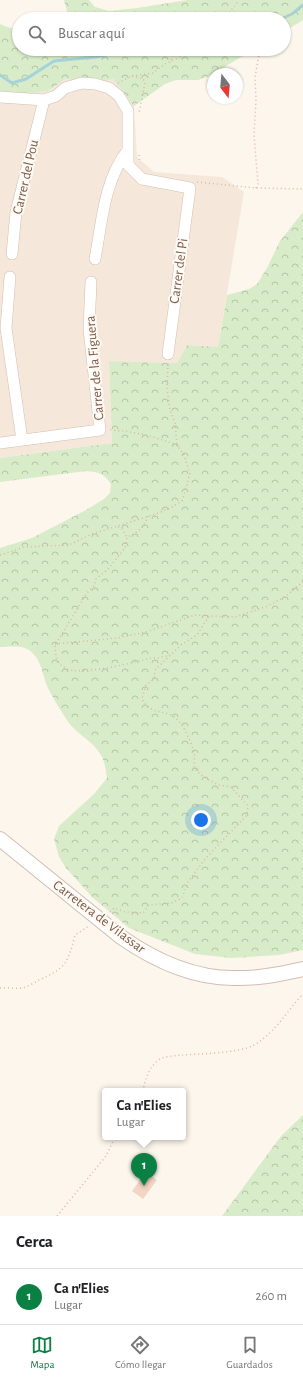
<!DOCTYPE html>
<html lang="es">
<head>
<meta charset="utf-8">
<style>
	body { margin:0; font-family:"Alegreya Sans",sans-serif; background:#f6f6f6; color:#202124 }
	.compass { position:absolute; left:207px; top:68px; width:36px; height:36px; border-radius:50%; background:#fff; box-shadow:0 1px 3px #0004; rotate:164deg }
	.you { position:absolute; left:201px; top:820px; width:14px; height:14px; margin:-10px; border:3px solid #fff; border-radius:50%; background:#1a73e8; box-shadow:0 0 0 6px #1a73e833 }
	.badge { display:grid; place-items:center; width:26px; height:26px; border-radius:50%; background:#0b8043; color:#fff; font-size:13px; font-weight:700 }
	.pin { position:absolute; translate:-50% -33px; filter:drop-shadow(0 1px 2px #0008) }
	.pin::after { content:''; position:absolute; top:21px; width:14px; height:12px; background:inherit; clip-path:polygon(0 0,100% 0,50% 100%) }
	.popup { position:absolute; left:102px; top:1088px; width:84px; height:52px; box-sizing:border-box; display:grid; place-content:center; border-radius:4px; background:#fff; filter:drop-shadow(0 1px 3px #0005); font-size:13px; white-space:nowrap; color:#757577 }
	.popup b { font-size:15px; color:#202124 }
	.popup::after { content:''; position:absolute; left:50%; top:100%; margin-left:-8px; border:8px solid transparent; border-top-color:#fff }
	.list { margin:0; padding:0; list-style:none }
	h2 { display:flex; justify-content:space-between; align-items:center; height:52px; margin:0; padding:0 16px; font-size:17px }
	h2 small { font-size:13px; font-weight:400; color:#757577 }
	.list li { display:grid; grid-template-columns:26px 1fr auto; gap:12px; align-items:center; box-sizing:border-box; height:56px; padding:0 16px; border-top:1px solid #e0e0e0 }
	.list b { display:block; font-size:15px; white-space:nowrap }
	.list p { margin:0; font-size:13px; white-space:nowrap; color:#757577 }
	.list em { font-size:13px; font-style:normal; color:#757577 }
	.icon { flex:none; width:22px; height:22px; fill:none; stroke:currentColor; stroke-width:2; stroke-linecap:round; stroke-linejoin:round }
	.map { position:relative; flex:none; width:303px; height:1216px; overflow:hidden }
	.search { position:absolute; background:#fff; box-shadow:0 1px 3px #0004; left:12px; right:12px; top:12px; height:44px; display:flex; align-items:center; gap:10px; box-sizing:border-box; padding:0 14px; border-radius:22px; color:#757577; font-size:15px }
	.sheet { height:108px; background:#fff }
	nav { display:flex; justify-content:space-around; align-items:center; box-sizing:border-box; height:56px; border-top:1px solid #e0e0e0; background:#fff; font-size:11px; color:#757577 }
	nav a { display:grid; justify-items:center; gap:2px }
	nav .on { color:#0b8043 }
	.map>svg:first-child { display:block }
	.residential { fill:#f5e8da }
	.forest { fill:url(#forest-crowns) }
	.lines { fill:none; stroke-linecap:round; stroke-linejoin:round }
	.stream { stroke:#a5d3da; stroke-width:3 }
	.building { fill:#f3d5c3 }
	.minor-casing { stroke:#d1beb0; stroke-width:12 }
	.tertiary-casing { stroke:#d1beb0; stroke-width:16 }
	.path { stroke:#d9b8a5; stroke-width:1.5; stroke-dasharray:1 3; stroke-linecap:butt }
	.minor { stroke:#fff; stroke-width:11 }
	.tertiary { stroke:#fff; stroke-width:14 }
	.labels { text-anchor:middle; dominant-baseline:central; stroke-width:4; stroke-linejoin:round; paint-order:stroke }
	.street-label { font-size:14px; fill:#7a5c4d; stroke:#fffaf3 }
</style>
</head>
<body>
<div class="map">
<svg width="303" height="1216" viewBox="0 0 303 1216">
	<defs>
		<pattern id="forest-crowns" width="20" height="18" patternUnits="userSpaceOnUse"><rect width="20" height="18" fill="#d8ecc9"/><path d="M2 6a3 3 0 1 1 6 0M12 15a3 3 0 1 1 6 0" fill="none" stroke="#b4c2a5"/></pattern>
	</defs>
	<rect width="100%" height="100%" fill="#fdf6ec"/>
	<path class="residential" d="M 65,79 L 95,84 L 113,79 L 134,106 L 137,157 L 154,172 L 222,177 L 244,192 L 218,347 L 187,345 L 177,363 L 109,361 L 112,443 L 0,458 L 0,92 L 48,91 Z"/>
	<path class="forest" d="M 64,0 L 89,0 L 95,7 L 109,11 L 137,8 L 188,0 L 303,0 L 303,20 L 284,32 L 284,19 L 69,19 Z
		M 0,24 L 7,27 L 19,30 L 19,49 L 255,49 L 207,77 L 198,80 L 176,80 L 165,84 L 134,106 L 113,79 L 95,84 L 65,79 L 48,91 L 21,94 L 0,92 Z
		M 303,212 L 303,950 L 279,955 L 232,958 L 195,954 L 129,928 L 92,897 L 66,868 L 59,857 L 54,839 L 59,826 L 94,794 L 107,778 C 106,771 105,763 102,757 C 93,739 74,734 65,717 C 59,708 53,698 48,688 C 42,675 42,657 27,649 C 20,645 8,647 0,647 L 0,548 L 32,538 L 86,510 L 104,499 L 110,493 L 111,484 C 103,473 99,472 86,471 L 0,482 L 0,458 L 112,443 L 109,361 L 177,363 L 187,345 L 218,347 L 227,295 L 249,289 L 257,284 L 267,268 L 280,241 Z
		M 303,1115 L 303,1216 L 222,1216 L 281,1136 Z"/>
	<g class="lines">
		<path class="stream" d="M 281,19 L 292,14 L 303,5
			M 199,49 L 210,51 L 216,49
			M 0,75 L 12,83 L 26,79 L 54,61 L 95,57 L 136,49"/>
	</g>
	<path class="building" d="M 146,1172 L 157,1180 L 143,1199 L 132,1191 Z"/>
	<g class="lines">
		<g class="minor-casing">
			<path id="minor" d="M 0,97 L 44,100 L 56,96 L 65,88 L 82,83 L 95,84 L 109,88 L 119,96 L 128,111 L 128,165 L 142,179 L 190,188 L 168,354
				M 12,254 L 16,212 L 44,100
				M 95,259 C 102,222 104,180 128,150
				M 10,277 L 6,328 L 22,440
				M 0,443 L 100,430 L 89,329 L 91,282"/>
		</g>
		<g class="tertiary-casing">
			<path id="tertiary" d="M 0,839 L 121,937 C 154,960 192,978 233,978 C 257,979 280,974 303,969"/>
		</g>
		<path class="path" d="M 195,19 L 203,13 L 230,12 L 239,0
			M 281,19 L 299,10 L 303,5
			M 171,60 L 175,49
			M 132,76 L 143,79 L 145,83 L 139,113
			M 118,83 L 132,76 L 153,73 L 165,64 L 184,55 L 203,53 L 218,49
			M 139,155 L 140,163
			M 197,182 L 256,188 L 303,189
			M 256,188 L 258,184 L 254,134 L 256,100 L 255,77 L 260,49
			M 168,364 L 167,388 L 170,410 L 175,423 L 177,445
			M 148,516 C 144,527 138,533 127,537 L 125,548 L 108,569 L 96,579 L 94,586 L 87,593 L 59,639 L 55,644 C 55,653 56,663 65,668 C 79,677 135,662 151,658 L 159,658 L 170,655
			M 118,527 L 122,529 L 127,537
			M 0,555 L 24,547 L 69,545 L 92,534 L 156,514 L 172,507 L 182,501 L 190,474 L 184,455 L 177,445 C 155,437 134,431 110,430
			M 55,644 L 117,638 L 146,632 L 195,615 L 209,616
			M 110,912 L 114,908 L 125,912 L 143,913 L 149,905 L 171,903 L 182,898 L 188,882 L 205,859 L 247,815 L 248,806 L 231,787 L 218,785 L 201,775 L 194,768 C 194,763 195,757 194,752 C 190,740 183,721 171,715 C 158,710 150,713 142,699 L 146,685 L 154,679 L 155,670 L 181,645 L 197,635 L 209,616 L 235,617 L 268,606 L 286,596 L 303,582
			M 0,988 C 7,987 15,989 22,988 C 27,987 34,983 39,980 C 66,968 68,963 75,935 L 89,926
			M 143,1091 C 145,1080 149,1066 160,1059 C 165,1056 175,1056 181,1055 C 199,1054 240,1053 254,1045 C 275,1033 287,1011 303,994
			M 57,1216 L 106,1156 L 115,1137"/>
		<use href="#minor" class="minor"/>
		<use href="#tertiary" class="tertiary"/>
	</g>
	<g class="labels">
		<g class="street-label">
			<text transform="translate(26 177) rotate(-77)">Carrer del Pou</text>
			<text transform="translate(179 271) rotate(-82)">Carrer del Pi</text>
			<text transform="translate(95 368) rotate(-95)">Carrer de la Figuera</text>
			<text transform="translate(99 917) rotate(37)">Carretera de Vilassar</text>
		</g>
	</g>
</svg>
<svg class="compass" viewBox="-18 -18 36 36"><path d="M0-13l5 13h-10z" fill="#e53935"/><path d="M0 13l5-13h-10z" fill="#757577"/></svg>
<div class="you"></div>
<div class="pin badge" style="left:144px;top:1186px">1</div>
<div class="popup"><b>Ca n'Elies</b>Lugar</div>
<div class="search"><svg class="icon" aria-label="search" viewBox="0 0 24 24"><circle cx="10" cy="10" r="6"/><path d="M15 15l6 6"/></svg>Buscar aquí</div>
</div>
<section class="sheet">
<h2>Cerca<small></small></h2>
<ul class="list">
<li><span class="badge">1</span><div><b>Ca n'Elies</b><p>Lugar</p></div><em>260 m</em></li>
</ul>
</section>
<nav>
<a class="on"><svg class="icon" aria-label="map" viewBox="0 0 24 24"><path d="M3 6l6-2 6 2 6-2v14l-6 2-6-2-6 2zM9 4v14M15 6v14"/></svg>Mapa</a>
<a><svg class="icon" aria-label="directions" viewBox="0 0 24 24"><path d="M12 3l9 9-9 9-9-9zM9 14v-3h6M13 9l2 2-2 2"/></svg>Cómo llegar</a>
<a><svg class="icon" aria-label="saved" viewBox="0 0 24 24"><path d="M7 4h10v16l-5-4-5 4z"/></svg>Guardados</a>
</nav>
</body>
</html>
